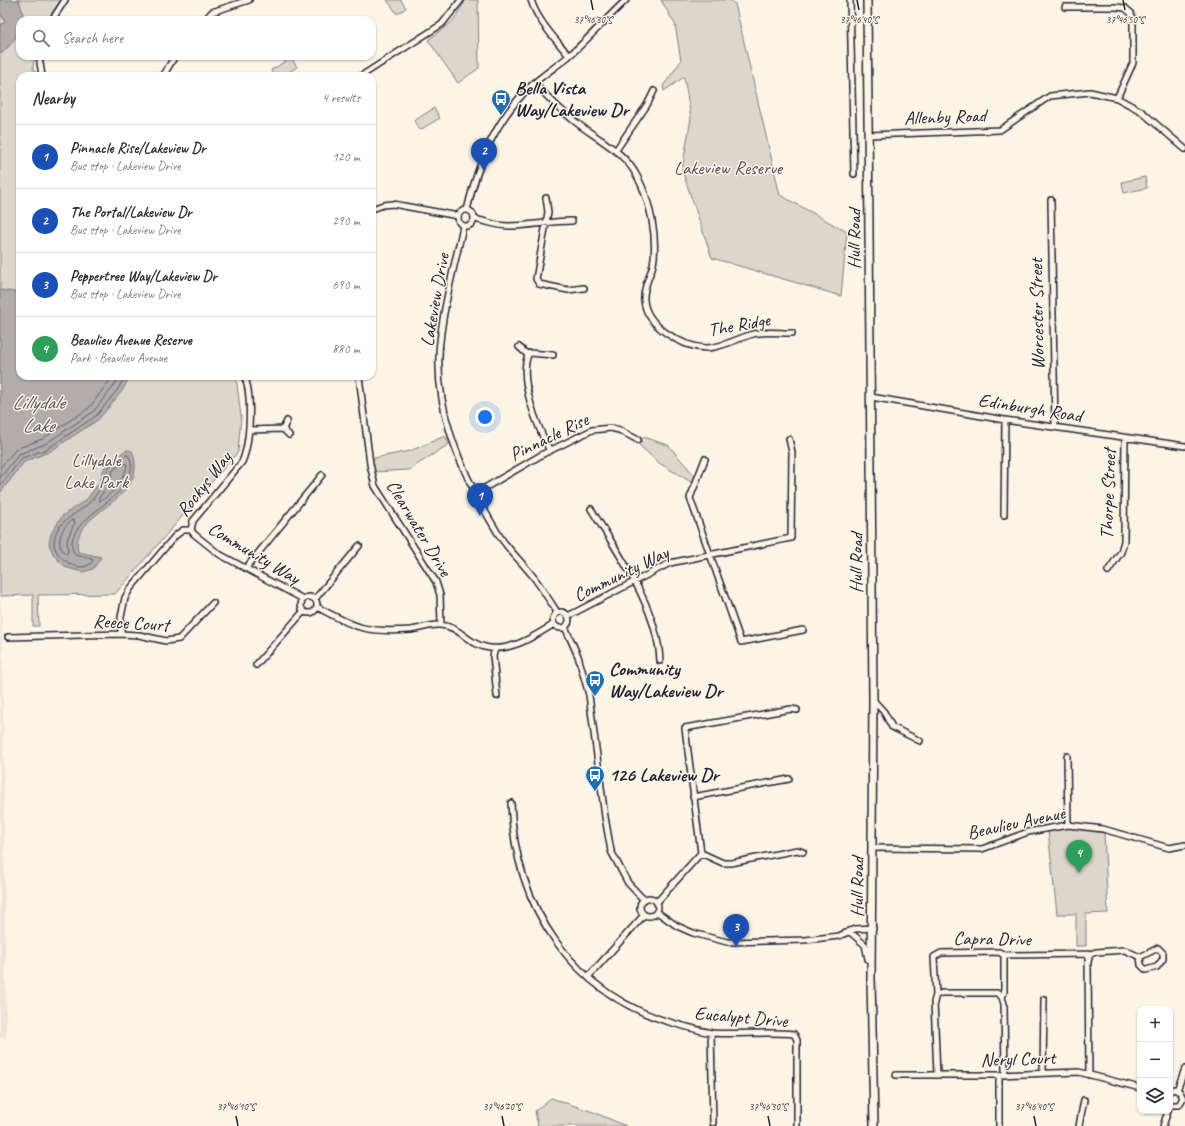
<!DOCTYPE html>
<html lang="en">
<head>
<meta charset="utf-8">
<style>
	body { margin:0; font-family:Caveat,sans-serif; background:#f2f2f3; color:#2b2b33 }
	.controls { position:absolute; right:12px; bottom:12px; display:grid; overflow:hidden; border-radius:8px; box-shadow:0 1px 3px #0004 }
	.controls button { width:36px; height:36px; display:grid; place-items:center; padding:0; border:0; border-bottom:1px solid #e1e1e2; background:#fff; color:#2b2b33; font:20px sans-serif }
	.you { position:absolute; left:485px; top:417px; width:14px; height:14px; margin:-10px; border:3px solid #fff; border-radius:50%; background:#1a73e8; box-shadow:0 0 0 6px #1a73e833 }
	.badge { display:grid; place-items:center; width:26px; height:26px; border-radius:50%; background:#ea580c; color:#fff; font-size:13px; font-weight:700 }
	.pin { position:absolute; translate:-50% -33px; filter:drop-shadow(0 1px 2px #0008) }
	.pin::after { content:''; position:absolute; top:21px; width:14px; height:12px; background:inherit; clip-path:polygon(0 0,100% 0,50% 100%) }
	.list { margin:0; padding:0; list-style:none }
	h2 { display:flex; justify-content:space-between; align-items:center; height:52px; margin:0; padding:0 16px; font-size:17px }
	h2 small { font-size:13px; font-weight:400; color:#7c7c81 }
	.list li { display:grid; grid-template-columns:26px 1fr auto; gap:12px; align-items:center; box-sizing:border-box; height:64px; padding:0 16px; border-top:1px solid #e1e1e2 }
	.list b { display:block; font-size:15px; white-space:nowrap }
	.list p { margin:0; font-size:13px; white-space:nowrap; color:#7c7c81 }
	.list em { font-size:13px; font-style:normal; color:#7c7c81 }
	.icon { flex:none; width:22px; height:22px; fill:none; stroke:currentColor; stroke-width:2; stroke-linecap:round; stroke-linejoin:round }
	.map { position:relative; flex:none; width:1185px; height:1126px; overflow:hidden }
	.search { position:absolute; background:#fff; box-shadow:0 1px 3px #0004; left:16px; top:16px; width:360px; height:44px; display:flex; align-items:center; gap:10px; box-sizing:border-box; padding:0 14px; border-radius:12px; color:#7c7c81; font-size:15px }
	.panel { position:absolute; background:#fff; box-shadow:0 1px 3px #0004; left:16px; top:72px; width:360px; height:308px; border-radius:12px }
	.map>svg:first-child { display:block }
	.built { fill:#ece5d8 }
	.green { fill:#dcd6cc; stroke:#7f7c84 }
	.water { fill:#b2adab; stroke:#78757e }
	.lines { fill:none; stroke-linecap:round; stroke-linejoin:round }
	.shore { stroke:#5c5a68; stroke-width:1 }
	.minor-casing { stroke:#22223b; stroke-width:8 }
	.secondary-casing { stroke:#22223b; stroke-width:10 }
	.minor { stroke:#fcf5e5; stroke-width:5 }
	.secondary { stroke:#fcf5e5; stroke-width:7 }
	.ticks { fill:none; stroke:#22223b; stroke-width:1.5 }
	.labels { text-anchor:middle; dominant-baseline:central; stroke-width:3; stroke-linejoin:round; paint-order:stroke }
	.poi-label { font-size:19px; font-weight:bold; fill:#22223b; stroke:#fcf5e5; text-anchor:start }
	.street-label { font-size:19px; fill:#22223b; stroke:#fcf5e5 }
	.park-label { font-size:19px; fill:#504f5f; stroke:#fcf5e5 }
	.water-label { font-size:20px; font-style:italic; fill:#545362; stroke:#fcf5e5 }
	.ticks-label { font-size:10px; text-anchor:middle; fill:#22223b; stroke:#fcf5e5; stroke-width:3; stroke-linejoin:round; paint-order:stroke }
</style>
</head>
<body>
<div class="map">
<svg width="1185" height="1126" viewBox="0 0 1185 1126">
	<rect width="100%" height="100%" fill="#fcf5e5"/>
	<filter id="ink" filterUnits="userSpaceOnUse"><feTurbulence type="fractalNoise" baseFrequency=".025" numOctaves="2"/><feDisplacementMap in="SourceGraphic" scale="8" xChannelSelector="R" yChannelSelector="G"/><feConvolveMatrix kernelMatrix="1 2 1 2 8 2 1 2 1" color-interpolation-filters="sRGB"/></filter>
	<g filter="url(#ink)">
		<path class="built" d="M 0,594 L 2,615 L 6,1038 L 0,1037 Z"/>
		<path class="green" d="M 0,0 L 61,0 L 47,20 L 20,20 L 20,56 L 34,56 L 33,69 L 39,76 L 20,76 L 20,376 L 236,376 L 241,417 L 238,452 L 115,594 L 38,595 L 39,626 L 33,626 L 33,595 L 1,596 L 0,594 Z
			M 387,0 L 401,0 L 406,8 L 397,14 Z
			M 466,0 L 478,0 L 479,68 L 458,83 L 428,40 L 452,22 Z
			M 661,0 L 730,0 L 735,4 L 780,195 L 847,232 L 841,296 L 712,258 L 682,170 L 691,118 L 684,77 L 664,91 L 663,86 L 681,61 L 675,24 Z
			M 291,58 L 297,67 L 283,76 L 274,76 L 271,70 Z
			M 434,108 L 440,118 L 420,130 L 414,121 Z
			M 1145,177 L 1147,188 L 1124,193 L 1122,182 Z
			M 445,436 L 449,444 L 409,470 L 373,472 L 369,459 L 410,451 Z
			M 640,436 L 668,445 L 695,476 L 693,483 L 659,463 L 639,445 Z
			M 1073,828 L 1104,833 L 1108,913 L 1086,914 L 1086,946 L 1076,946 L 1076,914 L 1057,914 L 1048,831 Z
			M 551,1098 L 593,1112 L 626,1126 L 538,1126 L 535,1111 Z"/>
		<path class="water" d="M 0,0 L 19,0 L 25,20 L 20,20 C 20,34 12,44 2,53 L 0,52 L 0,25 L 5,22 L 0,13 Z
			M 0,290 L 20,293 L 20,376 L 130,376 L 122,391 L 99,419 L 49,452 L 24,462 L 0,493 Z
			M 127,450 L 132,451 C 152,502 68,510 78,552 L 101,557 L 93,569 L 83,572 L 67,568 L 54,556 L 49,544 L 51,534 L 62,516 L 87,499 L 99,483 L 106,463 Z"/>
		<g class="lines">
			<path class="shore" d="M 127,455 L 129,456 C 147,498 54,517 75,555 L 92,559 L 93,561 C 82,577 52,557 54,541 C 56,520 77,515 90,502 C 102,490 102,479 109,467 C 112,462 122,458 127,455 Z
				M 124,463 L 127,464 C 127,475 110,498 99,501 L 99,498 L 106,488 L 114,469 Z
				M 0,468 L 16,449 L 42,439 L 89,408 L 113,376
				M 0,478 L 19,454 L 45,444 L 93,412 L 114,386 L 119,376
				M 0,486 L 22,458 L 47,449 L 96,416 L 118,389 L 125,376
				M 72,520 L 75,522 L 67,540 L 68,552 L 66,554 C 54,545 61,527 72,520 Z"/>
			<g class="minor-casing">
				<path id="minor" d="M 531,0 C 538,22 555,38 569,56
					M 850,0 L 854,174
					M 1065,7 L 1116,7 L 1125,8 L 1131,13 L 1133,22 L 1133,63 L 1117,98
					M 52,20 L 65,0
					M 205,20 L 212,12 L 249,0
					M 39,56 L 42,76
					M 163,76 L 175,56
					M 361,76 L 442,24 L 461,0
					M 534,83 C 546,95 558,108 572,119 C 594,138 623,149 637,176 C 650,200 658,237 653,265 C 650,276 643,287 644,300 C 646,326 682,347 706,348 C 722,348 738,338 753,334 C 765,331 779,333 792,333
					M 869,135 L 1000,130 L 1050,96 L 1090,92 L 1117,98 L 1141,111 L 1185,149
					M 616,150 L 647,105 L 654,91
					M 546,198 L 548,212 L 536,279 L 539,284 L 568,290 L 584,288
					M 1051,200 L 1055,427
					M 372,209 L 383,205 L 393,204 L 458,216
					M458 218a8 8 0 1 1 16 0a8 8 0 1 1-16 0Z
					M 467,210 C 478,162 496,118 533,84 C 544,74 557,66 569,56 C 589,38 607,18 626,0
					M 474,219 C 485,221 497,226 508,226 C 530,226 551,221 572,221
					M 463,226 C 456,260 445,299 441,333 C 430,405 462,475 499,535 C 509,551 524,564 535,579 C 543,590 550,601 557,612
					M 519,347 L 528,355
					M 528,355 C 518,380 538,428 550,451
					M 528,355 L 530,353 L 553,355
					M 359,376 L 370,464 L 375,486 L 436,582 L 440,595 L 441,625
					M 871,397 L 1005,420 L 1185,446
					M 287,421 L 283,429 L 289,435
					M 249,430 L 283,429
					M 705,459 L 690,498 L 741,642 L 803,630
					M 476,493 L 543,454 L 592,430 L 611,428 L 619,430 L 638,440
					M 591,509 C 618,553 658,608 660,661
					M 1004,515 L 1005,420
					M 191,530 L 193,521 L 242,462 C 250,444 253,394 244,376
					M 191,530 L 194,534 L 219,554 L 303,599
					M 246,568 L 322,475
					M 1108,571 L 1121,552 L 1124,541 L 1125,438
					M301 605a8 8 0 1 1 16 0a8 8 0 1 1-16 0Z
					M 315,599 L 359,546
					M 317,607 C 356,628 366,633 410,630 C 421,629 430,624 440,625 C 456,626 462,636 475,643 C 501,658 532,638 554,624
					M553 620a8 8 0 1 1 16 0a8 8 0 1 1-16 0Z
					M 568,616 L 670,563 L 791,538 L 792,452 L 789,439
					M 565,627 L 578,656 L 589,695 L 605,817 L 611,851 L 628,883 L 644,900
					M 121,634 L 121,617 L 125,598 L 130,589 L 175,536 L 183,530 L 191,530
					M 8,637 L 121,634 L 139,635 L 166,641 L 179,639 L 213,603
					M 495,649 L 493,656 L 497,696
					M 256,665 L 303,612
					M 873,700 L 884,712 L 892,727 L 920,741
					M 1067,756 L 1068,825
					M 693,797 L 789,779
					M 511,803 C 515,907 573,996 676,1024 C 688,1027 700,1031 712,1033 C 739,1035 766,1031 794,1034 L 797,1040 L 797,1126
					M 873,848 L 982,849 L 1028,832 L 1068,825 L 1103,829 L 1169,848 L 1185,845
					M 701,853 L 723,863 L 731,863 L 797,850 L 803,852
					M640 907a9 9 0 1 1 18 0a9 9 0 1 1-18 0Z
					M 657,902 L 701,853 L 685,728 L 791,709 L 797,710
					M 657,912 L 677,926 L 693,933 L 727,942 L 805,940 L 839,936 L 855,929 L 873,928
					M 849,931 L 865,945 L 868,959
					M 1158,948 L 1163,953 L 1163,959 L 1157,967 L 1146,970 L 1141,965 L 1140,957 Z
					M 588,977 L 644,915
					M 936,995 L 934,957 L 941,953 L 999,952 L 1004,955 L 1090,954 L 1096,952 L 1125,950 L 1140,957
					M 1002,997 L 1004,993 L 1004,955
					M 711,1033 L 713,1123
					M 1043,1073 L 1044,999
					M 896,1075 L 999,1075 L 1079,1072 L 1140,1088
					M 937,1075 L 934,1002 L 936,995 L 942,993 L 997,993 L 1002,997 L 1004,1004 L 1005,1075
					M 999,1075 L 999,1126
					M 1089,1075 L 1088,962 L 1090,954
					M 1177,1090 L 1185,1069
					M 1170,1091 L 1174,1089 L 1180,1092 L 1183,1098 L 1179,1105 L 1170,1105
					M 1079,1126 L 1084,1100
					M 1163,1126 L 1168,1111"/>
			</g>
			<g class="secondary-casing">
				<path id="secondary" d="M 867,0 L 873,700 L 871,978 L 874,1126"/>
			</g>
			<use href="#minor" class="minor"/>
			<use href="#secondary" class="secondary"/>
		</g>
	</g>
	<path class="ticks" d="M 591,0 L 593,10M 857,0 L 859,10M 1123,0 L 1125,10M 236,1116 L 238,1126M 502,1116 L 504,1126M 768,1116 L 770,1126M 1034,1116 L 1036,1126"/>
	<defs>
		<g id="bus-pin" transform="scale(1)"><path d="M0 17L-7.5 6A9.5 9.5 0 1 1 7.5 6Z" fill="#1f6fb2" stroke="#fcf5e5"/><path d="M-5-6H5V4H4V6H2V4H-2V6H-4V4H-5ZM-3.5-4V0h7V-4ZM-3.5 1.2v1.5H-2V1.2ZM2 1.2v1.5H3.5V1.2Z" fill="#fff"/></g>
	</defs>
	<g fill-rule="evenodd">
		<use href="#bus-pin" x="501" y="99"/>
		<use href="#bus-pin" x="595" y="680"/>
		<use href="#bus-pin" x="595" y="775"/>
	</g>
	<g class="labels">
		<g class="poi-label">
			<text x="515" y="88">Bella Vista<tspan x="515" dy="22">Way/Lakeview Dr</tspan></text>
			<text x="609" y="669">Community<tspan x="609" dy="22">Way/Lakeview Dr</tspan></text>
			<text x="609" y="775">126 Lakeview Dr</text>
		</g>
		<g class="street-label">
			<text transform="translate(945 117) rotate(-2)">Allenby Road</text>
			<text transform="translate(854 239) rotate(-90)">Hull Road</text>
			<text transform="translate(435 300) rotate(-80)">Lakeview Drive</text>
			<text transform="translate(1037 314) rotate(-91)">Worcester Street</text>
			<text transform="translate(739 325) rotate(-10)">The Ridge</text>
			<text transform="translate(1030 408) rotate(9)">Edinburgh Road</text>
			<text transform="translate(549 437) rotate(-26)">Pinnacle Rise</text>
			<text transform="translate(204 484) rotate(-52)">Rockys Way</text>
			<text transform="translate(1108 494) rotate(-88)">Thorpe Street</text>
			<text transform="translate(419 528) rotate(59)">Clearwater Drive</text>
			<text transform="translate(254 553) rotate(31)">Community Way</text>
			<text transform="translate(856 563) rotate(-90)">Hull Road</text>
			<text transform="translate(621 574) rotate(-26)">Community Way</text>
			<text transform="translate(131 623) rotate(3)">Reece Court</text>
			<text transform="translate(1016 823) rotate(-12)">Beaulieu Avenue</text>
			<text transform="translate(857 887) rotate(-90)">Hull Road</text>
			<text transform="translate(992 939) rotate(1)">Capra Drive</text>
			<text transform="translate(741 1017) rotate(5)">Eucalypt Drive</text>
			<text transform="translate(1018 1059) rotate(-2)">Neryl Court</text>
		</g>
		<g class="park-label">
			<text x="728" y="168">Lakeview Reserve</text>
			<text x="96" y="460">Lillydale<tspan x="96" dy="22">Lake Park</tspan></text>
		</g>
		<g class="water-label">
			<text x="38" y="402">Lillydale<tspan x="38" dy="23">Lake</tspan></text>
		</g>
	</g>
	<g class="ticks-label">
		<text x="1125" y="23">37°46'50"S</text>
		<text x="593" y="23">37°46'30"S</text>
		<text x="859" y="23">37°46'40"S</text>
		<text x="236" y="1110">37°46'10"S</text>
		<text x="502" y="1110">37°46'20"S</text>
		<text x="768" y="1110">37°46'30"S</text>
		<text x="1034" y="1110">37°46'40"S</text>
	</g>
</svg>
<div class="controls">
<button>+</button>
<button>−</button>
<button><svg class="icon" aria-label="layers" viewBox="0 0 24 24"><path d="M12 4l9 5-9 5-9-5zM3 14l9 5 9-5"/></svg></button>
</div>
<div class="you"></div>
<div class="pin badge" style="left:480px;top:516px;background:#1a4fb4">1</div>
<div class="pin badge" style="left:484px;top:171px;background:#1a4fb4">2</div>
<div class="pin badge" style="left:736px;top:947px;background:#1a4fb4">3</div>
<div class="pin badge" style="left:1079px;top:873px;background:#2e9e5b">4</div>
<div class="search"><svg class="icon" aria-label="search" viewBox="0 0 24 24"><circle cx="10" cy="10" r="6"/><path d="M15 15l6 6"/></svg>Search here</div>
<section class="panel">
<h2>Nearby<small>4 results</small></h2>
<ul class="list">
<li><span class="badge" style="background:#1a4fb4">1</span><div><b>Pinnacle Rise/Lakeview Dr</b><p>Bus stop · Lakeview Drive</p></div><em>120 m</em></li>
<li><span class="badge" style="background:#1a4fb4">2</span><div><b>The Portal/Lakeview Dr</b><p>Bus stop · Lakeview Drive</p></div><em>290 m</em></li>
<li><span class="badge" style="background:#1a4fb4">3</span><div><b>Peppertree Way/Lakeview Dr</b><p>Bus stop · Lakeview Drive</p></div><em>690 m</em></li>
<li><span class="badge" style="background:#2e9e5b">4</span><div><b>Beaulieu Avenue Reserve</b><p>Park · Beaulieu Avenue</p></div><em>880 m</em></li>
</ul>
</section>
</div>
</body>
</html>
